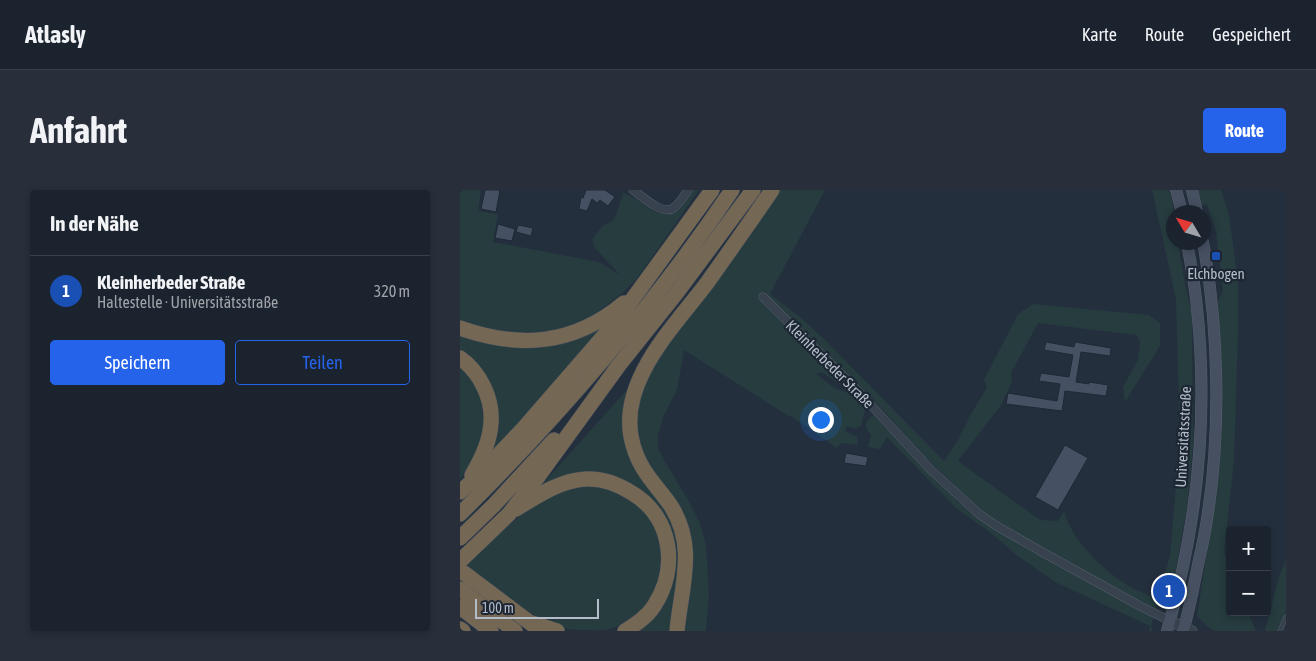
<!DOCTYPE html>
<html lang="de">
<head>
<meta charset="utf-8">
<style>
	body { margin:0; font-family:"Asap Condensed",sans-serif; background:#282f3a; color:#f1f3f6 }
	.controls { position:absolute; right:15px; bottom:15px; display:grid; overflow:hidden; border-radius:5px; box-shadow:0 2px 8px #0003 }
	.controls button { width:45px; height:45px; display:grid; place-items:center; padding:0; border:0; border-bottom:1px solid #39404a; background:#1b232e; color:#f1f3f6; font:25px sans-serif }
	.compass { position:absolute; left:706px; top:15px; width:45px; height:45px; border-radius:50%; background:#1b232e; box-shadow:0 2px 8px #0003; rotate:308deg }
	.scale { position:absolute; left:15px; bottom:12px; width:124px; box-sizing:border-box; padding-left:5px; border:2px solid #b4bcc9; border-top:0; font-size:14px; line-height:18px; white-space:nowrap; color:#b4bcc9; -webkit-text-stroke:4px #1d2633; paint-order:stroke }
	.you { position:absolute; left:360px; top:229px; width:18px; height:18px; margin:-12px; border:4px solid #fff; border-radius:50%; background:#1a73e8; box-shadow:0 0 0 8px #1a73e833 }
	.badge { display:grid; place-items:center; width:32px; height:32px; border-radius:50%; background:#2563eb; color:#fff; font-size:16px; font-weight:700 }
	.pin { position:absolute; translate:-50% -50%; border:2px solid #fff; box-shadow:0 1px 5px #0006 }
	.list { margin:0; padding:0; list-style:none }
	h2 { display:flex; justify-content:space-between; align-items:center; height:65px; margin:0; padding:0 20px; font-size:21px }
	h2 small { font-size:16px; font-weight:400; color:#a0a4aa }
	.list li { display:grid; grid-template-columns:32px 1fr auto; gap:15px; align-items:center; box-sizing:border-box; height:70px; padding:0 20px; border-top:1px solid #39404a }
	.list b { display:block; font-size:19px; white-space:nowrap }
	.list p { margin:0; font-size:16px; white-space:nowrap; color:#a0a4aa }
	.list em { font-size:16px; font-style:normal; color:#a0a4aa }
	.actions { display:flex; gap:10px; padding:15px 20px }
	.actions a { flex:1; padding:11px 0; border:1px solid #2563eb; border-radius:5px; text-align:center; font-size:18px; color:#2563eb }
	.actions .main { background:#2563eb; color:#fff }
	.map { position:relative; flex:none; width:826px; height:441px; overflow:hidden; border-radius:5px }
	header { display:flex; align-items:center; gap:30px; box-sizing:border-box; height:70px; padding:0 25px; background:#1b232e; border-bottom:1px solid #39404a }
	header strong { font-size:24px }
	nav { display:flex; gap:28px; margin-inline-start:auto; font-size:18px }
	.intro { display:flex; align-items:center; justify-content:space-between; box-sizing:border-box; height:120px; padding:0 30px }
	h1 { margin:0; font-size:35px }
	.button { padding:12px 22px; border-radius:5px; background:#2563eb; color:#fff; font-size:18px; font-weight:700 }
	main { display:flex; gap:30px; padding:0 30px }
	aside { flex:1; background:#1b232e; border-radius:5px; box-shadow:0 2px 8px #0003 }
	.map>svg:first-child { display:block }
	.green { fill:#263c3f }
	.building { fill:#455162; stroke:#1f2835 }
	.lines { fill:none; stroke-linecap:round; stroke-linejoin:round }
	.service-casing { stroke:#565f6c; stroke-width:5 }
	.minor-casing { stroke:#565f6c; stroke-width:9 }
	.tertiary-casing { stroke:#565f6c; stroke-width:11 }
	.secondary-casing { stroke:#565f6c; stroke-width:12 }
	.motorway-casing { stroke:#434c59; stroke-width:16 }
	.service { stroke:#38414e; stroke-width:4 }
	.minor { stroke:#38414e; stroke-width:8 }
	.tertiary { stroke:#38414e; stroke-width:10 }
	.secondary { stroke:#465061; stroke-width:11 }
	.motorway { stroke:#746855; stroke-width:15 }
	.transit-dot { fill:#1a4fb4; stroke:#1d2633; stroke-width:2 }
	.labels { text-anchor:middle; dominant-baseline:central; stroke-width:4.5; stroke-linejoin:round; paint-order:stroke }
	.poi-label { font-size:15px; fill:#b4bcc9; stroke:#1d2633 }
	.street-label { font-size:15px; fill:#b4bcc9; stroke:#1d2633 }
</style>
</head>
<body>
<header>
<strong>Atlasly</strong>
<nav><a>Karte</a><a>Route</a><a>Gespeichert</a></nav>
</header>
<div class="intro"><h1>Anfahrt</h1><a class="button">Route</a></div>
<main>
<aside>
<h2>In der Nähe<small></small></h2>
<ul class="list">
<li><span class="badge" style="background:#1a4fb4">1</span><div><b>Kleinherbeder Straße</b><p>Haltestelle · Universitätsstraße</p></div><em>320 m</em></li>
</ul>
<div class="actions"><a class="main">Speichern</a><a>Teilen</a></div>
</aside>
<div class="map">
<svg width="826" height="441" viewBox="0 0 826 441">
	<rect width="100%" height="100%" fill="#242f3e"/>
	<path class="green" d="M 0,0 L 21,0 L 18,21 L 38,24 L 33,52 L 139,72 L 160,85 L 135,58 L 132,50 L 142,36 L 152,31 L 156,25 L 163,3 C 173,6 181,13 190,19 C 210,32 222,17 233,0 L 239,0 L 176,90 L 161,104 L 134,125 L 117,133 L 85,142 L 52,144 L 20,138 L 0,131 Z
		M 318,0 L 365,0 L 310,104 L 339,126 L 365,150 L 484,271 L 498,250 L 510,226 L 527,197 L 524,190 L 558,124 L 573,114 L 689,125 L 700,133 L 700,156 L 665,212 L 663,197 L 678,170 L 680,151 L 676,145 L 578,133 L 551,183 L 552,192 L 541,215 L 498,271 L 580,330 L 598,331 L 604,321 C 612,351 643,380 669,396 C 678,401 688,405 698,409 L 710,366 L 720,247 L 716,109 L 692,0 L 709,0 L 715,22 L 714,22 L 714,52 L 718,53 L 725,94 L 732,125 L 733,256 L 727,317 L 713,395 L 709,394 L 698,410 L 691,436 L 693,441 L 689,441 L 690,436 L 597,393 L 559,367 L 531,343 L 496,318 L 427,247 L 420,259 L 408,257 L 411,245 C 404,237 404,231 413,225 L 491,304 L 497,311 L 516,327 L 522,321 L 464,266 L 412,208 L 389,189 L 386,196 L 383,196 L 361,182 L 356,184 L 376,199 L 396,205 L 406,217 L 401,236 C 397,239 392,238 387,236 L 385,241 L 398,247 L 397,255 L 381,253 L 377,258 L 331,226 L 330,227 L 224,160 L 217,200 L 204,225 L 198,245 L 198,258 L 204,270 L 230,313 L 240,334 L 246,355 L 249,403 L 246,441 L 222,441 L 232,384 L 195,286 L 184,269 L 175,234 L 179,207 L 190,181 Z
		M 735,0 L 761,0 L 769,25 L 778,92 L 778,141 L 774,271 L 764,362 L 770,377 L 770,422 L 788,422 L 796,441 L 755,441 L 749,438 L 737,426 L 755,309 L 762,236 L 759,182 L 758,111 L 763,101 L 756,41 L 747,15 L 740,15 Z
		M 144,135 L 70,220 L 28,266 L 34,236 L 0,163 L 0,142 L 37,153 Z
		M 0,176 C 3,180 7,184 10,188 C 14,193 17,200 19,206 C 30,238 19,264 0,290 Z
		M 173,193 L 165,227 L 213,331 L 221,358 L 212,441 L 172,441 L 193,424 L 213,359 L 165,292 L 79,298 Z
		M 123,297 C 133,297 143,297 153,301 C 196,317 214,363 192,403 C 184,419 170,432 153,438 C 145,441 136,440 127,440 C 118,440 109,440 100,437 C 82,432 67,420 51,409 C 36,398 21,387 5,376 C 34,349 63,317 100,303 C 107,300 115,299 123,297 Z
		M 826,370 L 826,422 L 817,441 L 805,441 L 818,390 Z"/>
	<path class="building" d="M 25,0 L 40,0 L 36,22 L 21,19 Z
		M 126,0 L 145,0 L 155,7 L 148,16 L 140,10 L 137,13 L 132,9 L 127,21 L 119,19 L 121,7 L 123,8 Z
		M 38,34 L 55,39 L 52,51 L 35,48 Z
		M 58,35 L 73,38 L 71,46 L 56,42 Z
		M 586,152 L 614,157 L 615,152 L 651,158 L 650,166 L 621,162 L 616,192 L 629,194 L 629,192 L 648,195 L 646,206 L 605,201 L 602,221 L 546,214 L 548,203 L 597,211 L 600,194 L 579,191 L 581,183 L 609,187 L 613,165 L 584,160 Z
		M 605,255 L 628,268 L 598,320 L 575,307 Z
		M 386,263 L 408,267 L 406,276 L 384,273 Z"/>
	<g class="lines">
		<g class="service-casing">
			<path id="service" d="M 820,441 L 826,427"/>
		</g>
		<g class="minor-casing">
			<path id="minor" d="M 173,0 C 182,6 200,24 212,19 C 219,15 224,6 228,0
				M 303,107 L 396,199 L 471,280 L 519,324 L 535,335 L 582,362 L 680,416 L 710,431"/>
		</g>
		<g class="tertiary-casing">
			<path id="tertiary" d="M 710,431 L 732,441"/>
		</g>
		<g class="secondary-casing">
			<path id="secondary" d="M 716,0 L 722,22
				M 732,0 L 737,22
				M 707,441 C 738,333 749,220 736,109 C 734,90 730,71 727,52
				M 723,441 C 730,418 734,394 739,370 C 742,357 745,343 747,329 C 761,243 759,138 743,52"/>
		</g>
		<g class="motorway-casing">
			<path id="motorway" d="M 0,138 C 60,159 114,155 164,113
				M 0,168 C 20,182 33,209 31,233 C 30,251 21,270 12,285
				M 0,302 L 20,284 L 63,239 L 156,132 L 252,0
				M 56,319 C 77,306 101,290 126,289 C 143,288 158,294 172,303 C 212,327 219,378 194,416 C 187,427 176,434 165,441
				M 0,324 C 100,225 193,117 272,0
				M 0,348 L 34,315 L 94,250
				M 0,371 L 49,324 L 77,288 L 159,175 L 218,101 L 293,0
				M 0,380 L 81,441
				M 0,399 L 55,441
				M 0,417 L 31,441
				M 72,433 L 97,441
				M 0,439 L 3,441
				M 217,441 C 221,397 237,357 211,316 C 196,294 181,283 173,255 C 155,194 214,137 247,93 C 269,62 291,31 312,0"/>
		</g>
		<use href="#service" class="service"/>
		<use href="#minor" class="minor"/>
		<use href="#tertiary" class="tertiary"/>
		<use href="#secondary" class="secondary"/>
		<use href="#motorway" class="motorway"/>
	</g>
	<rect class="transit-dot" x="751" y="61" width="10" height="10" rx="2.5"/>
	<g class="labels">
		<g class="poi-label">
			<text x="756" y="83">Elchbogen</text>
		</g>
		<g class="street-label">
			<text transform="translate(370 174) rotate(45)">Kleinherbeder Straße</text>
			<text transform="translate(723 247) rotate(-87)">Universitätsstraße</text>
		</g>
	</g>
</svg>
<div class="controls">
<button>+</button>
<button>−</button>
</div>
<svg class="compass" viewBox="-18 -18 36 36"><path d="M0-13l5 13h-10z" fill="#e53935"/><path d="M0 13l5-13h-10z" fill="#a0a4aa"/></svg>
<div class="scale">100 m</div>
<div class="you"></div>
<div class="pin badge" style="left:709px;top:401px;background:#1a4fb4">1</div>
</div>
</main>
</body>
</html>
